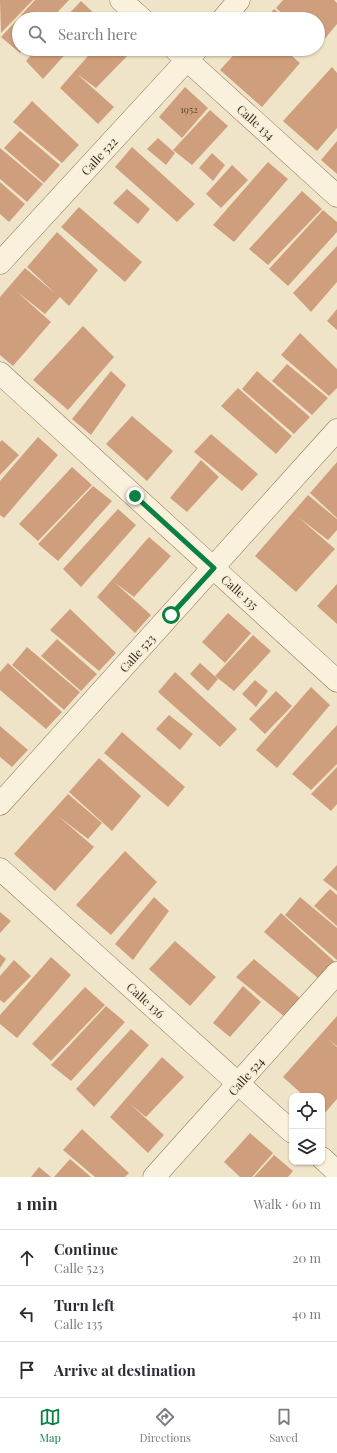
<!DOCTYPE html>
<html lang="en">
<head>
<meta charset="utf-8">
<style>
	body { margin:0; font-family:"Playfair Display",serif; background:#f7f7f7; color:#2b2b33 }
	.controls { position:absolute; right:12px; bottom:12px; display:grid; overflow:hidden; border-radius:8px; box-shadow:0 1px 3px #0004 }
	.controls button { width:36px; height:36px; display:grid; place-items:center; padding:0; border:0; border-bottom:1px solid #e1e1e2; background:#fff; color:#2b2b33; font:20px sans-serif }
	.stop { position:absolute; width:12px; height:12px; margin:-9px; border:3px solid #0b8043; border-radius:50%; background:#fff }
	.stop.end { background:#0b8043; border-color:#fff; box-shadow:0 1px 4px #0008 }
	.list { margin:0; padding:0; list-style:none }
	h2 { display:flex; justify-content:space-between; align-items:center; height:52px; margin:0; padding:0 16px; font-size:17px }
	h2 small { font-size:13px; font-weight:400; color:#7c7c81 }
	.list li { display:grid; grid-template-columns:26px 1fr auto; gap:12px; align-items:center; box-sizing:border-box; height:56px; padding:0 16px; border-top:1px solid #e1e1e2 }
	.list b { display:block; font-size:15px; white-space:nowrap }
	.list p { margin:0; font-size:13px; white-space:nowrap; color:#7c7c81 }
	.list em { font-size:13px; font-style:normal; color:#7c7c81 }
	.icon { flex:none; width:22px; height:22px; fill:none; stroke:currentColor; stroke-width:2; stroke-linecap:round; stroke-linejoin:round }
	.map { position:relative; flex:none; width:337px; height:1177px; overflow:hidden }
	.search { position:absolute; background:#fff; box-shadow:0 1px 3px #0004; left:12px; right:12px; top:12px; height:44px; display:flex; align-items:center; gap:10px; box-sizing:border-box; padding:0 14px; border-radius:22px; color:#7c7c81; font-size:15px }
	.sheet { height:220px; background:#fff }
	nav { display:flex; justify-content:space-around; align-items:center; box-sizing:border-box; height:56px; border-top:1px solid #e1e1e2; background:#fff; font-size:11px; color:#7c7c81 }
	nav a { display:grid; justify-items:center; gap:2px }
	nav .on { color:#0b8043 }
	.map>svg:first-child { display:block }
	.building { fill:#cf9f7d }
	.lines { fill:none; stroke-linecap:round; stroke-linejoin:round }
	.minor-casing { stroke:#8d765c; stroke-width:23 }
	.minor { stroke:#faf1dc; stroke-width:22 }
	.route { stroke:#0b8043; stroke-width:5 }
	.labels { text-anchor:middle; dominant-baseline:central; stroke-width:3.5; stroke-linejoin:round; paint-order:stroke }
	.number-label { font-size:10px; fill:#624a37 }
	.street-label { font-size:12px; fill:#3d2e20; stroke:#f7eed8 }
</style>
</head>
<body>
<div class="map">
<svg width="337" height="1177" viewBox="0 0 337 1177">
	<rect width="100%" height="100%" fill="#f0e4c8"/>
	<path class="building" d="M 0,0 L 33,0 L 1,33 Z
		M 35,0 L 69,0 L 51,19 L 19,19 L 19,49 L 24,49 L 20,53 L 1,37 Z
		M 283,0 L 334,0 L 337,3 L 337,24 L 318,47 L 318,19 L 288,19 L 276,8 Z
		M 81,1 L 98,17 L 97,19 L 64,19 Z
		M 274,9 L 286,19 L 266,19 Z
		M 36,49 L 70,49 L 43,79 L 26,61 Z
		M 94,49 L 134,49 L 96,88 L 77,74 L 114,107 L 98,124 L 60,88 Z
		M 239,49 L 284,49 L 300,63 L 262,107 L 220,70 Z
		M 287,49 L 299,49 L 294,55 Z
		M 332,67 L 337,73 L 337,128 L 317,151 L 283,121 Z
		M 185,87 L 208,108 L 182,138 L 159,117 Z
		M 32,101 L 79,145 L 62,163 L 13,122 Z
		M 210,110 L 228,126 L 192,165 L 173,150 Z
		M 20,131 L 60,165 L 44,183 L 4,148 Z
		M 158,138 L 175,153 L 166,165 L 147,149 Z
		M 337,141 L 337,174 L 321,160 Z
		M 132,147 L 195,204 L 177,222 L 115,167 Z
		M 0,148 L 43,184 L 27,202 L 0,179 Z
		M 212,153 L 225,165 L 213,181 L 199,168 Z
		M 268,162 L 288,179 L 234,242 L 213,225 Z
		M 232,165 L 248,180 L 221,208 L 206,194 Z
		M 0,182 L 25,204 L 9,222 L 0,214 Z
		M 127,189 L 150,209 L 138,224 L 113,203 Z
		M 302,191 L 322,209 L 268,265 L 249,249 Z
		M 79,207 L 142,262 L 125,282 L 61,227 Z
		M 323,210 L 337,222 L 337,232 L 288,286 L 269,269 Z
		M 57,232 L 98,270 L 69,306 L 60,297 L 45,314 L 15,290 L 51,322 L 13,366 L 0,355 L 0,297 L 25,268 L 56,294 L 27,267 Z
		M 337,246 L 337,282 L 311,312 L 293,293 Z
		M 337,309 L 337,330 L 327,321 Z
		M 83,326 L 114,357 L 68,410 L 33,380 Z
		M 300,333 L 337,369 L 337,388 L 329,396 L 281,355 Z
		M 287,364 L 328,398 L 312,415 L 272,381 Z
		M 111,371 L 126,385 L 91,435 L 72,419 Z
		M 257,371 L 310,417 L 294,434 L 242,389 Z
		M 238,388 L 292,436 L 276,454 L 221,406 Z
		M 132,416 L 173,451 L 147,481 L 106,444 Z
		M 211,434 L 258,474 L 242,491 L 194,452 Z
		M 38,437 L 58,455 L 4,518 L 0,515 L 0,481 Z
		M 2,440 L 19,455 L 0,475 L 0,442 Z
		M 201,460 L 219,477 L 187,512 L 170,498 Z
		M 337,462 L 337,518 L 310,493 Z
		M 72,467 L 92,485 L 38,541 L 19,524 Z
		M 93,486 L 112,501 L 58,561 L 38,544 Z
		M 308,495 L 337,519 L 337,530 L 328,540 L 298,517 L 335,549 L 296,592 L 255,556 Z
		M 118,509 L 136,525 L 81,587 L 63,569 Z
		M 149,537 L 171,556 L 134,597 L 114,582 L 151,615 L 135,633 L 97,597 Z
		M 337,584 L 337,624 L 317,606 Z
		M 70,609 L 116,653 L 99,671 L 50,630 Z
		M 228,613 L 251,633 L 225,663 L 202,642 Z
		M 253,635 L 271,651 L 234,691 L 215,676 Z
		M 57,639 L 97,674 L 81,691 L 41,656 Z
		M 27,647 L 80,692 L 64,710 L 12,665 Z
		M 8,663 L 62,712 L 46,729 L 0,690 L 0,672 Z
		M 200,663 L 218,679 L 208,691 L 190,674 Z
		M 175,672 L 237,729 L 220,747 L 158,692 Z
		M 255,680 L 268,691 L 256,707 L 242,694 Z
		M 311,687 L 330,705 L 277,768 L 256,750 Z
		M 276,691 L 292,706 L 265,734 L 249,719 Z
		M 169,715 L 193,734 L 180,750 L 156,729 Z
		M 337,725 L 337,764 L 311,790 L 292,774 Z
		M 0,726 L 28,750 L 12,767 L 0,757 Z
		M 122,732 L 185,787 L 168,807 L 104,753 Z
		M 99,758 L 141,796 L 112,831 L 69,792 Z
		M 337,767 L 337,804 L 331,811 L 311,794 Z
		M 68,794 L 102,823 L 88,839 L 58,816 L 94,847 L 55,891 L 14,854 Z
		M 125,851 L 157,882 L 111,935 L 76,905 Z
		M 337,865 L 337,891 L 323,880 Z
		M 330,889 L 337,895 L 337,926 L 314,906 Z
		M 154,897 L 169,911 L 133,960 L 115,944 Z
		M 300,897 L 337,928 L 337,960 L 285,915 Z
		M 0,912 L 11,921 L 0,933 Z
		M 281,913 L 335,962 L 319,979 L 264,932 Z
		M 175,941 L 216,977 L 190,1006 L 149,969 Z
		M 0,954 L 6,959 L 0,968 Z
		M 51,957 L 71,975 L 17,1038 L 0,1024 L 0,1015 Z
		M 254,959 L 301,999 L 285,1017 L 236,977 Z
		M 14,960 L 31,976 L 4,1003 L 0,1000 L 0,976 Z
		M 243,986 L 261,1002 L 230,1037 L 213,1023 Z
		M 85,987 L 105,1005 L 51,1061 L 32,1044 Z
		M 106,1006 L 125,1022 L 71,1081 L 51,1065 Z
		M 337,1016 L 337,1046 L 328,1039 L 337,1047 L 337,1099 L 324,1114 L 322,1112 L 322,1096 L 304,1096 L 283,1077 Z
		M 131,1029 L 149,1045 L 94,1107 L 76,1089 Z
		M 162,1057 L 184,1077 L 146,1117 L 128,1102 L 164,1135 L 148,1153 L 110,1117 Z
		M 82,1129 L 129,1173 L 125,1177 L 95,1177 L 63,1150 Z
		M 250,1133 L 273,1153 L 252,1177 L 240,1177 L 224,1162 Z
		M 274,1155 L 293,1171 L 288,1177 L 254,1177 Z
		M 70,1159 L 91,1177 L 54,1177 Z
		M 39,1167 L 51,1177 L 31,1177 Z"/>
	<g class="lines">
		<g class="minor-casing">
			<path id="minor" d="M 121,0 L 142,19
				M 223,19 L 239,0
				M 175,49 L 337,196
				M 0,263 L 197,49
				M 0,373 L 337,681
				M 0,804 L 337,430
				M 0,869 L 292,1132
				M 322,1158 L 337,1172
				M 154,1177 L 337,973"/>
		</g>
		<use href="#minor" class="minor"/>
	</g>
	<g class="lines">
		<path class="route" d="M 135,496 L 214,568 L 171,615"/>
	</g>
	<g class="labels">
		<g class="number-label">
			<text x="189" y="109">1952</text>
		</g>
		<g class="street-label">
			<text transform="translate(256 122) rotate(42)">Calle 134</text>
			<text transform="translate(99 156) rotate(-47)">Calle 522</text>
			<text transform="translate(240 592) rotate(42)">Calle 135</text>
			<text transform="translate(137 653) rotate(-48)">Calle 523</text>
			<text transform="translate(146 1000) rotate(42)">Calle 136</text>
			<text transform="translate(246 1076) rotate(-48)">Calle 524</text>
		</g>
	</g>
</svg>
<div class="controls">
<button><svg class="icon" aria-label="locate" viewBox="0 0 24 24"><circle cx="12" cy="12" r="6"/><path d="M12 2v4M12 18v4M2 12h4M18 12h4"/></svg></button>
<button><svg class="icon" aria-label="layers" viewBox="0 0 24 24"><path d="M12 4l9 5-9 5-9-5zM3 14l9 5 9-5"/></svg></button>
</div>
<div class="stop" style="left:171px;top:615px"></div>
<div class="stop end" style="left:135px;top:496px"></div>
<div class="search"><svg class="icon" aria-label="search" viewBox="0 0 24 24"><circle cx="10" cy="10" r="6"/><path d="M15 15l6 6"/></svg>Search here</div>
</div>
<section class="sheet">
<h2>1 min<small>Walk · 60 m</small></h2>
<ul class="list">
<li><svg class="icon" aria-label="ahead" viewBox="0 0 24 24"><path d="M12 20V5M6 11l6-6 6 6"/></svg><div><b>Continue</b><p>Calle 523</p></div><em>20 m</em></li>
<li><svg class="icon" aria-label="left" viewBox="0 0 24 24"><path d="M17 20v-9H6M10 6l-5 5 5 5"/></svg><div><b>Turn left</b><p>Calle 135</p></div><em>40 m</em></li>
<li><svg class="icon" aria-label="arrive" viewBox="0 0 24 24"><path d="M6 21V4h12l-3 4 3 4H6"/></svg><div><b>Arrive at destination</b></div></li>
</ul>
</section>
<nav>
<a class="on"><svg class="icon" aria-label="map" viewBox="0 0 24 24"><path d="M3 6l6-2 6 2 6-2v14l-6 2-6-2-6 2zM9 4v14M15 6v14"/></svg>Map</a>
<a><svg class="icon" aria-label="directions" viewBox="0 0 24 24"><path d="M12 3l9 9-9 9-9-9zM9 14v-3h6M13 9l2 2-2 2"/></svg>Directions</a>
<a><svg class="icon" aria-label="saved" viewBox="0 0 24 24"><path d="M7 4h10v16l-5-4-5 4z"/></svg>Saved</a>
</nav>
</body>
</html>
